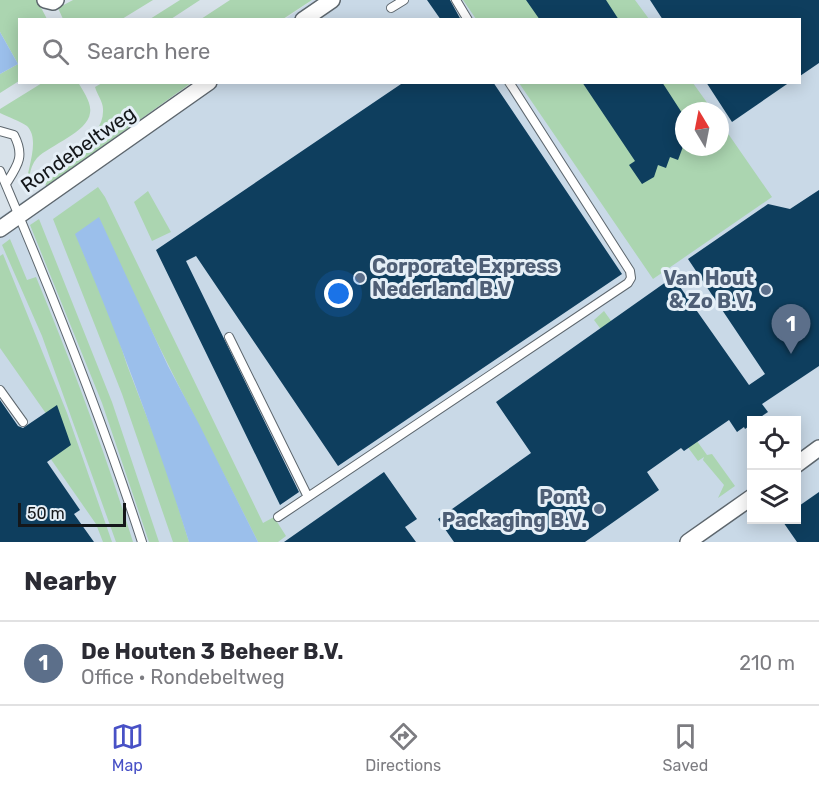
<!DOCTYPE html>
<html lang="en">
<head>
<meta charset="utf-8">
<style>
	body { margin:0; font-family:Rubik,sans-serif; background:#f2f2f3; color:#2b2b33 }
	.controls { position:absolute; right:18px; bottom:18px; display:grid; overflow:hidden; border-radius:0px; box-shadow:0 3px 15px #0003 }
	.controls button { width:54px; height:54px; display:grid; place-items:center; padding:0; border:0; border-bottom:2px solid #e1e1e2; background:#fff; color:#2b2b33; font:30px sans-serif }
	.compass { position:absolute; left:675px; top:102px; width:54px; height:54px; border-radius:50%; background:#fff; box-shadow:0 3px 15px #0003; rotate:350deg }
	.scale { position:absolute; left:18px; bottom:15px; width:108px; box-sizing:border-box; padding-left:6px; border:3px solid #14171a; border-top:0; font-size:16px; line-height:21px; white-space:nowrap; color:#14171a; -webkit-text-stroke:4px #e5eff7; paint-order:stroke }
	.you { position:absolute; left:339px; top:294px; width:21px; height:21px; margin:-15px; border:4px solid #fff; border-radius:50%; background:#1a73e8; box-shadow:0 0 0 9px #1a73e833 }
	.badge { display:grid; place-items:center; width:39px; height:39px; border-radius:50%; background:#4851c6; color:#fff; font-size:20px; font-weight:700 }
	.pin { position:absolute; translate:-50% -50px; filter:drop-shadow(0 2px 3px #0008) }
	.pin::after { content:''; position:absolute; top:32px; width:21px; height:18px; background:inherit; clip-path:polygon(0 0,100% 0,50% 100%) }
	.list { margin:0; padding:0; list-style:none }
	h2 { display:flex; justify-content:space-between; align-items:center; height:78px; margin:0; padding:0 24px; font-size:26px }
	h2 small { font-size:20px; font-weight:400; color:#7c7c81 }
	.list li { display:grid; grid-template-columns:39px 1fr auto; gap:18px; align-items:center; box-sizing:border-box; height:84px; padding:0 24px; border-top:2px solid #e1e1e2 }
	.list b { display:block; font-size:22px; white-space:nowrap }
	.list p { margin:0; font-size:20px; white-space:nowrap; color:#7c7c81 }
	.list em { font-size:20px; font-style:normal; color:#7c7c81 }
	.icon { flex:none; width:33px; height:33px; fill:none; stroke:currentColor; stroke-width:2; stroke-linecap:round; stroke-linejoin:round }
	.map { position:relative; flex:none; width:819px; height:542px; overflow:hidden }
	.search { position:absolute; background:#fff; box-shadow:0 3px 15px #0003; left:18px; right:18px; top:18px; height:66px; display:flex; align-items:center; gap:15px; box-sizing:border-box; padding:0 21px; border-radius:0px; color:#7c7c81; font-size:22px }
	.sheet { height:162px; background:#fff }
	nav { display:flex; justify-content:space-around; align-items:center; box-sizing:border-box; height:84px; border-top:2px solid #e1e1e2; background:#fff; font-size:16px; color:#7c7c81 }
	nav a { display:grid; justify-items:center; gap:3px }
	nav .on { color:#4851c6 }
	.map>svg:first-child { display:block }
	.built { fill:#c9d9e7; fill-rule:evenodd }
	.green { fill:#abd5b0 }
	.water { fill:#9bbfeb }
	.building { fill:#0e3e5e }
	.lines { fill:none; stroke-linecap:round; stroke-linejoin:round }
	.service-casing { stroke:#5d666d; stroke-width:10 }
	.minor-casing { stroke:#5d666d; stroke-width:18 }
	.service { stroke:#fff; stroke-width:8 }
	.minor { stroke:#fff; stroke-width:15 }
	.service-dot { fill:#5c6f8a; stroke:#e5eff7; stroke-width:2 }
	.labels { text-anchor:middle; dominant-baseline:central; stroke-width:6; stroke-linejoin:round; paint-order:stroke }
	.street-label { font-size:20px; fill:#14171a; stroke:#e5eff7 }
	.service-label { font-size:20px; font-weight:bold; fill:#4e5e75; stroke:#e5eff7; text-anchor:end }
</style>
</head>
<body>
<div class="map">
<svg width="819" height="542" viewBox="0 0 819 542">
	<rect width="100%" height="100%" fill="#d8e2ea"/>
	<path class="built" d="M 313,0 L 819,0 L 819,542 L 0,542 L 0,217 L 194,83 L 800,82 L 800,20 L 285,19 ZM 684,111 L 720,111 L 720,147 L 684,147 ZM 752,421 L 796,421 L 796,520 L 752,520 Z"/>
	<path class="green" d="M 0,0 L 37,0 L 47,19 L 20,20 L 19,81 L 0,93 L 0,74 L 18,64 L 0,32 Z
		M 73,0 L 153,0 L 122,19 L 63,19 L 58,8 Z
		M 180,0 L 200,0 L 171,19 L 150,19 Z
		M 230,0 L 312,0 L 283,19 L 201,19 Z
		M 463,0 L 635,0 L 649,19 L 476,19 Z
		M 78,82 C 83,91 92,103 90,113 C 88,132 50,145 37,158 C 28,168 30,182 26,193 C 24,174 42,141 27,126 C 20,121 8,117 0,113 L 0,109 L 42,83 Z
		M 102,83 L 191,83 L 46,187 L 44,173 C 59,150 105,142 103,109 C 103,102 97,94 95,87 Z
		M 519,83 L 693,83 L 713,111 L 684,111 L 684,147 L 720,147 L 720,122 L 772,197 L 653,279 Z
		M 98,187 L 105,197 L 263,523 L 274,517 L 286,536 L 278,542 L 258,542 C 204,434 147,328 99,218 L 81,247 L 115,328 L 127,365 L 165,464 L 189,542 L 173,542 L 122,394 L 53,219 Z
		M 148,191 L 171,232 L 152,241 L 134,202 Z
		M 39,219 L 112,402 L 159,542 L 149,542 L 102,403 L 30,225 Z
		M 10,239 L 27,280 L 36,277 C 72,364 105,452 133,542 L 116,542 L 42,336 L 2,245 Z
		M 3,254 L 67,413 L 112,542 L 103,542 L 96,524 L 48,455 L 66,442 L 0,348 L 0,256 Z
		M 604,311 L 707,455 L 712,454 L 735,486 L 718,498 L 724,485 L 703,460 L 704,457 L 698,461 L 594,320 Z"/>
	<path class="water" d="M 0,32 L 18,64 L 0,74 Z
		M 99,217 L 168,366 L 199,424 L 258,542 L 189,542 C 156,437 118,335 75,234 Z"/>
	<path class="building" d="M 427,0 L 450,0 L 461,20 L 441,20 Z
		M 526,0 L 606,0 L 619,20 L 540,20 Z
		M 650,0 L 819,0 L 819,63 L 800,76 L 800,20 L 663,20 Z
		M 404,82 L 493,82 L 622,274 L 338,466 L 196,256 L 186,261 L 299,492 L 280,505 L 156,250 Z
		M 582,82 L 662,82 L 684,116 L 684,144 L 678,160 L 670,157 L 666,168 L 658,165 L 654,177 L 642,184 L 629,165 L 635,161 Z
		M 706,82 L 790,82 L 732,122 Z
		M 819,190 L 819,366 L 762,404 L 768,412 L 756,420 L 752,420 L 752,424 L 745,429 L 744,427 L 737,432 L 729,420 L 684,451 L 681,448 L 647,472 L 659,490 L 585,542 L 454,542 L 438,519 L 531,453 L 496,402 L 673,277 L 749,385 L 765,374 L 688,259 L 768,204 L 790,209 Z
		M 0,400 L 18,426 L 23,428 L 57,405 L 71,445 L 47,462 L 80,510 L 74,514 L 94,542 L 0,542 Z
		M 384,472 L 417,519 L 405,527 L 416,542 L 284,542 Z
		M 819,492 L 819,542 L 797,542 L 781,519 L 796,519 L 796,508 Z"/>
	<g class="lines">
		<g class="service-casing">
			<path id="service" d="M 456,0 L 468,20
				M 391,8 L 404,0
				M 0,131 L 14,135 C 25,156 18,165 6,184
				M 0,171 C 52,293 101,416 142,542
				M 229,337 L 308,497
				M 0,390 L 23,422
				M 278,517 L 628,283 L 631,278 L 630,271 L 509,82"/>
		</g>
		<g class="minor-casing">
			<path id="minor" d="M 45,0 L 53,2 L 56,0
				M 303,20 L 332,0
				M 0,229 L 209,82
				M 796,465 L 819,448
				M 688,542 L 752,497"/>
		</g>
		<use href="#service" class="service"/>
		<use href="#minor" class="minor"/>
	</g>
	<g class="service-dot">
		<circle cx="360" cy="278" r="6"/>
		<circle cx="766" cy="290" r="6"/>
		<circle cx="599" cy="509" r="6"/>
	</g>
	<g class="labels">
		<g class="street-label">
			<text transform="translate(78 149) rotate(-35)">Rondebeltweg</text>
		</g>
		<g class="service-label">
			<text x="372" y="266" text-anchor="start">Corporate Express<tspan x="372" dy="23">Nederland B.V</tspan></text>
			<text x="754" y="278">Van Hout<tspan x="754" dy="23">&amp; Zo B.V.</tspan></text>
			<text x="587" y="497">Pont<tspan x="587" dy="23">Packaging B.V.</tspan></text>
		</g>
	</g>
</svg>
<div class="controls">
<button><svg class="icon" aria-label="locate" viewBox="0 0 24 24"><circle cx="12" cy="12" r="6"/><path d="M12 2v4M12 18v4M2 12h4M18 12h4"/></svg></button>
<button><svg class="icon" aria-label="layers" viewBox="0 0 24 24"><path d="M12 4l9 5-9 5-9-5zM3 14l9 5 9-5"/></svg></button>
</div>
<svg class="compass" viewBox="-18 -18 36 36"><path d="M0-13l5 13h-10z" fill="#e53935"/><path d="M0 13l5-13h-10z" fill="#7c7c81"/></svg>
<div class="scale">50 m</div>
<div class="you"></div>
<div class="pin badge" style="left:791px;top:354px;background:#5c6f8a">1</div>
<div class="search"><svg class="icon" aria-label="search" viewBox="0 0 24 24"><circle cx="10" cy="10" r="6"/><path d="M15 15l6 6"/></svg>Search here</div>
</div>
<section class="sheet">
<h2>Nearby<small></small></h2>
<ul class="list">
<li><span class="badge" style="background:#5c6f8a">1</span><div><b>De Houten 3 Beheer B.V.</b><p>Office · Rondebeltweg</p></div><em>210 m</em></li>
</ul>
</section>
<nav>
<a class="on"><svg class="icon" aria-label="map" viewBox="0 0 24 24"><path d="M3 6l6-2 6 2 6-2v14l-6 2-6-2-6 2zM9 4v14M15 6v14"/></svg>Map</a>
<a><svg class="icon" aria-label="directions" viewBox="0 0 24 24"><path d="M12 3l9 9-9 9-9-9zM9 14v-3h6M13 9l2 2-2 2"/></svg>Directions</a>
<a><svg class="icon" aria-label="saved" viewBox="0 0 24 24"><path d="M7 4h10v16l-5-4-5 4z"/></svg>Saved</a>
</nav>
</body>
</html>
